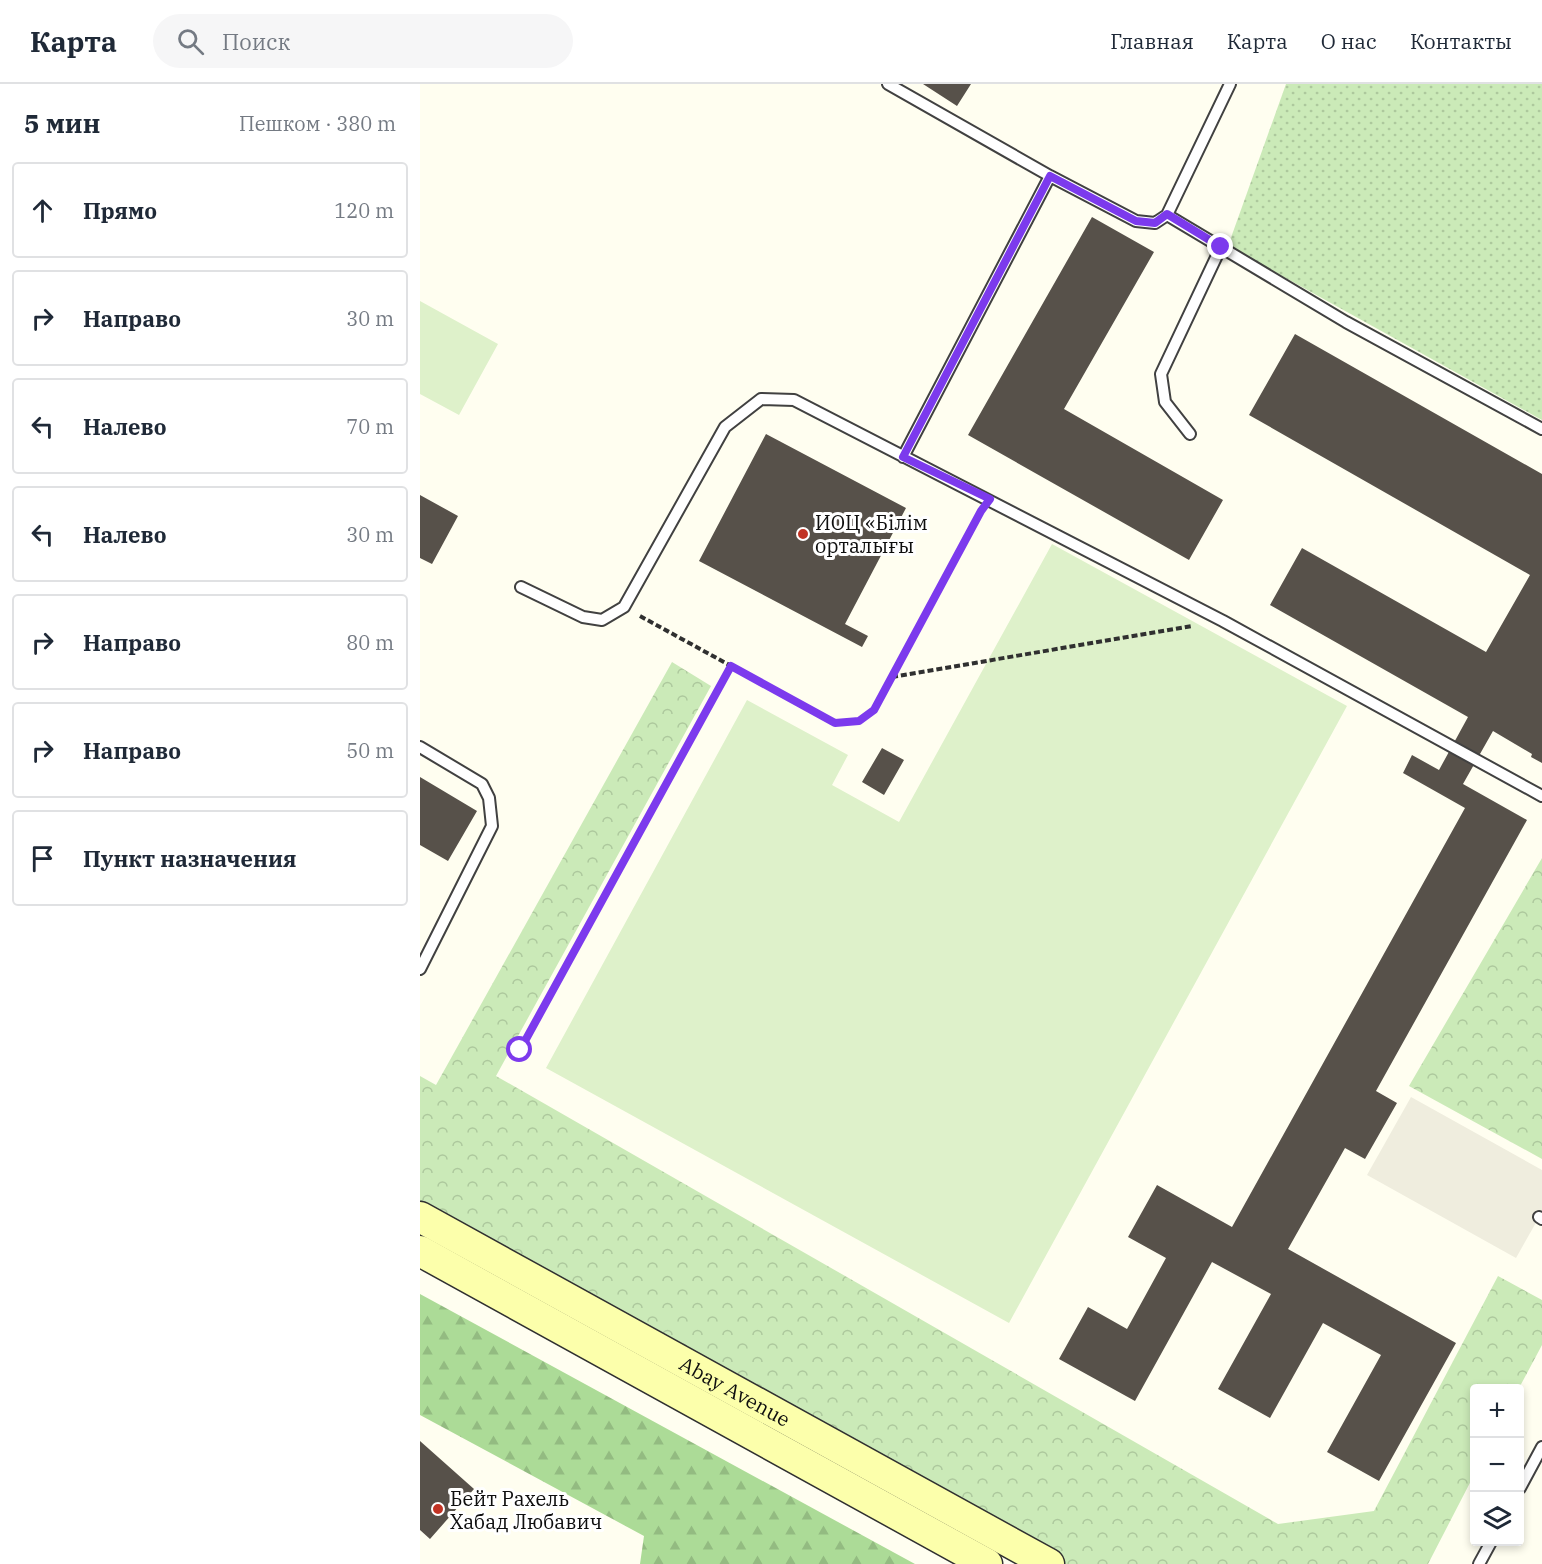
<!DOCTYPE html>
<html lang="ru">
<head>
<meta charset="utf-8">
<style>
	body { margin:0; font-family:"IBM Plex Serif",serif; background:#f6f6f7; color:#1f2937 }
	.controls { position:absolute; right:18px; bottom:18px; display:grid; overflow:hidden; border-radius:6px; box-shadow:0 3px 9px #0003 }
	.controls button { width:54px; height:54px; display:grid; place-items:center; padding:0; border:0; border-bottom:2px solid #e0e1e3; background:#fff; color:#1f2937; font:30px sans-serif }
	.stop { position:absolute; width:18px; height:18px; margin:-14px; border:4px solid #7c3aed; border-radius:50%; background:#fff }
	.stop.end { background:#7c3aed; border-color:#fff; box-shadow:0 2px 6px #0008 }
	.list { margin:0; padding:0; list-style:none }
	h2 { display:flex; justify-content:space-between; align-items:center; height:78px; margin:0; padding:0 24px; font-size:26px }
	h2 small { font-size:20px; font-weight:400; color:#747a83 }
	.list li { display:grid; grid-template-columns:39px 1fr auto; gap:18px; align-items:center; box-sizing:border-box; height:96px; margin:0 12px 12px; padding:0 12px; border:2px solid #e0e1e3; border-radius:6px }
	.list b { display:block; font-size:22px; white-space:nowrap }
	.list em { font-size:20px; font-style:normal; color:#747a83 }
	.icon { flex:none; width:33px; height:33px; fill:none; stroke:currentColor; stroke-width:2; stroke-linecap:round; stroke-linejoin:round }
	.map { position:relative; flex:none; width:1122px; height:1480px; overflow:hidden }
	header { display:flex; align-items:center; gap:36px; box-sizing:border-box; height:84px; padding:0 30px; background:#fff; border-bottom:2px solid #e0e1e3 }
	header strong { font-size:28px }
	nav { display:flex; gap:33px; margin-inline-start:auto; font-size:21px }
	.search { width:420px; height:54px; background:#f6f6f7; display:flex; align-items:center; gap:15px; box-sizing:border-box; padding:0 21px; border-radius:33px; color:#747a83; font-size:22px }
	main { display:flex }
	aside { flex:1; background:#fff }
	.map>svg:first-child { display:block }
	.grass { fill:url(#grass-dots) }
	.forest { fill:url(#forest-firs) }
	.park { fill:url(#park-crowns) }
	.pitch { fill:#def1ca }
	.plaza { fill:#efedde }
	.building { fill:#57514a }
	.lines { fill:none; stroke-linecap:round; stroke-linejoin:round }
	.service-casing { stroke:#414141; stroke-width:14 }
	.secondary-casing { stroke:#303030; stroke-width:33 }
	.path { stroke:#303030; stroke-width:4; stroke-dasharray:6 3; stroke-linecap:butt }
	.service { stroke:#fff; stroke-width:10 }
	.secondary { stroke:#fcffab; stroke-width:30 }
	.route { stroke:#7c3aed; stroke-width:8 }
	.poi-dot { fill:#c13324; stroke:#fff; stroke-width:2 }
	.labels { text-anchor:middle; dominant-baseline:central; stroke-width:6; stroke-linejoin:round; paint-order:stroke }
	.poi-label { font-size:20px; fill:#0e0e0e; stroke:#fff; text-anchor:start }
	.street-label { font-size:20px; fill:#0e0e0e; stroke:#fff }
</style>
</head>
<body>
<header>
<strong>Карта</strong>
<div class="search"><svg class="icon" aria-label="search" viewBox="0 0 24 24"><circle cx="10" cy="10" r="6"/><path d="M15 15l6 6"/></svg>Поиск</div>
<nav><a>Главная</a><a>Карта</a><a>О нас</a><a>Контакты</a></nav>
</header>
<main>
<aside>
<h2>5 мин<small>Пешком · 380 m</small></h2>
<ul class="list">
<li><svg class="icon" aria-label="ahead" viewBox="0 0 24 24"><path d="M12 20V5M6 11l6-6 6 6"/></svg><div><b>Прямо</b></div><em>120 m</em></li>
<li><svg class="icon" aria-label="right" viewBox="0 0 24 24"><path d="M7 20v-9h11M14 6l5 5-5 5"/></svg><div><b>Направо</b></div><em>30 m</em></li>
<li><svg class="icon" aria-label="left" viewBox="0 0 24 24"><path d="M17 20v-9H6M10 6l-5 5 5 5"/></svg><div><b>Налево</b></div><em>70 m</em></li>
<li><svg class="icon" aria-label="left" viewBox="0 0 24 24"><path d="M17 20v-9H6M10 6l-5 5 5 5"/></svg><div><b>Налево</b></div><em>30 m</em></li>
<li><svg class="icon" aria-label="right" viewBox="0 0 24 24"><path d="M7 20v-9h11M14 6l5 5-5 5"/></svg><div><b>Направо</b></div><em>80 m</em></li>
<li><svg class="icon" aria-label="right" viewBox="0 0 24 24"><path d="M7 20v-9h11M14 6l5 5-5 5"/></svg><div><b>Направо</b></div><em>50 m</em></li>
<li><svg class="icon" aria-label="arrive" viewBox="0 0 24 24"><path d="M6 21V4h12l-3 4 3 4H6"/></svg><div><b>Пункт назначения</b></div></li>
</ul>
</aside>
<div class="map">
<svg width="1122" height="1480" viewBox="0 0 1122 1480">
	<defs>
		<pattern id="grass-dots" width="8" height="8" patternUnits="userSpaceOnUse" patternTransform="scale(1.5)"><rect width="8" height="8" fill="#cbeab8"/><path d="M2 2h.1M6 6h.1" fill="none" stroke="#adc89d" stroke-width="1.8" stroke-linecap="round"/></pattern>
		<pattern id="forest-firs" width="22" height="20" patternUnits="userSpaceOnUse" patternTransform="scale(1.5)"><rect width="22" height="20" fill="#acdb97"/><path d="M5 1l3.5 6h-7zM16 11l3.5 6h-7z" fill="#93bb81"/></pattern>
		<pattern id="park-crowns" width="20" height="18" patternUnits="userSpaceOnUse" patternTransform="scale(1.5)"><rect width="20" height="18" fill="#cbeab8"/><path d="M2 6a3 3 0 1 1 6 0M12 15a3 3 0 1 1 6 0" fill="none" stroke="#adc89d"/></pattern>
	</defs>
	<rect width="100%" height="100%" fill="#fffef0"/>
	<path class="grass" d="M 866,0 L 1122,0 L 1122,336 L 808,162 Z"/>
	<path class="forest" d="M 0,1210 L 495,1480 L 220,1480 L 224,1452 L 0,1331 Z"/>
	<path class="park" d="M 252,578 L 291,602 L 76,992 L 858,1440 L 954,1427 L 1078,1192 L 1122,1216 L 1122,1261 L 1099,1304 L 1054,1304 L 1054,1391 L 1008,1480 L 639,1480 L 0,1121 L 0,992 L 16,1001 Z
		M 1122,774 L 1122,1075 L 989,1002 Z"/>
	<path class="pitch" d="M 0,217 L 78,260 L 39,331 L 0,310 Z
		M 632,460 L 927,622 L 589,1239 L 126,984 L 327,616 L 428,671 L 412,701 L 479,738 Z"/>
	<path class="plaza" d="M 991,1013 L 1122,1086 L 1122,1128 L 1096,1174 L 947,1091 Z"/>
	<path class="building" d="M 503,0 L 551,0 L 537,22 Z
		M 672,133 L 734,168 L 644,325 L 803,416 L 769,476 L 548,351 Z
		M 875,250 L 1122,390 L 1122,679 L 1111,673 L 1112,670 L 1073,647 L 1043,700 L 1107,736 L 956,1007 L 977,1019 L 945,1075 L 925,1064 L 868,1165 L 1036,1259 L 959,1397 L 907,1368 L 961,1271 L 903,1239 L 850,1334 L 798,1305 L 851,1210 L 792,1178 L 715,1317 L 639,1275 L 668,1223 L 707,1245 L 746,1174 L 708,1153 L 737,1101 L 812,1143 L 1045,724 L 983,689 L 992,671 L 1019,686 L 1048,633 L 850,521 L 882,464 L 1066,568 L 1110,491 L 829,331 Z
		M 346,350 L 486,424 L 425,540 L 448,552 L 442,563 L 279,477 Z
		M 0,411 L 38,432 L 12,480 L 0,474 Z
		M 462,664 L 484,676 L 464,711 L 442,698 Z
		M 0,693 L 57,727 L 28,777 L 0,761 Z
		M 0,1357 L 54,1405 L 10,1455 L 0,1446 Z"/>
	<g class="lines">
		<g class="service-casing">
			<path id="service" d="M 468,0 L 630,92 L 716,137 L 735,139 L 747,131 L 810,0
				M 747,131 L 926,238 L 1122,345
				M 770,350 L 745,318 L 741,290 L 801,163
				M 483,373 L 630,92
				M 101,503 L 163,533 L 182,536 L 204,523 L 305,343 L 341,315 L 374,316 L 803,537 L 1122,712
				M 0,663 L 62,700 L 69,714 L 72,742 L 0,885
				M 1119,1133 L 1122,1135
				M 1100,1404 L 1122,1363
				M 1059,1480 L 1071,1458"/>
		</g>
		<g class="secondary-casing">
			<g id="secondary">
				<path id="s1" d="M 0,1133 L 629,1480"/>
				<path d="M 0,1167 L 567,1480"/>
			</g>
		</g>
		<path class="path" d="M 220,532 L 415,639 L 439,637 L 454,626 L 559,430
			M 472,593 L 772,542
			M 100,966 L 311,582"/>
		<use href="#service" class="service"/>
		<use href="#secondary" class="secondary"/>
	</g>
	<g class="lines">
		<path class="route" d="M 100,966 L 311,582 L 415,639 L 439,637 L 454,626 L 561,427 L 570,415 L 483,373 L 630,92 L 716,137 L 735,139 L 747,130 L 801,163"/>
	</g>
	<g class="poi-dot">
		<circle cx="383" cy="450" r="6"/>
		<circle cx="18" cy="1425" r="6"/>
	</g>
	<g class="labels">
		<g class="poi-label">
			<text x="395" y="438">ИОЦ «Білім<tspan x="395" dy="23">орталығы</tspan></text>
			<text x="30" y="1414">Бейт Рахель<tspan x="30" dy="23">Хабад Любавич</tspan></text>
		</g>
		<g class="street-label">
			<text stroke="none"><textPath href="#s1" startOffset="360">Abay Avenue</textPath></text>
		</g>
	</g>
</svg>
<div class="controls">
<button>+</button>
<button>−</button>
<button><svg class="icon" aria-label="layers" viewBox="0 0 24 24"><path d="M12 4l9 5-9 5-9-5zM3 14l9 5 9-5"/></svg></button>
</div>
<div class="stop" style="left:100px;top:966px"></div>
<div class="stop end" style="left:801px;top:163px"></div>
</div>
</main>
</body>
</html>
